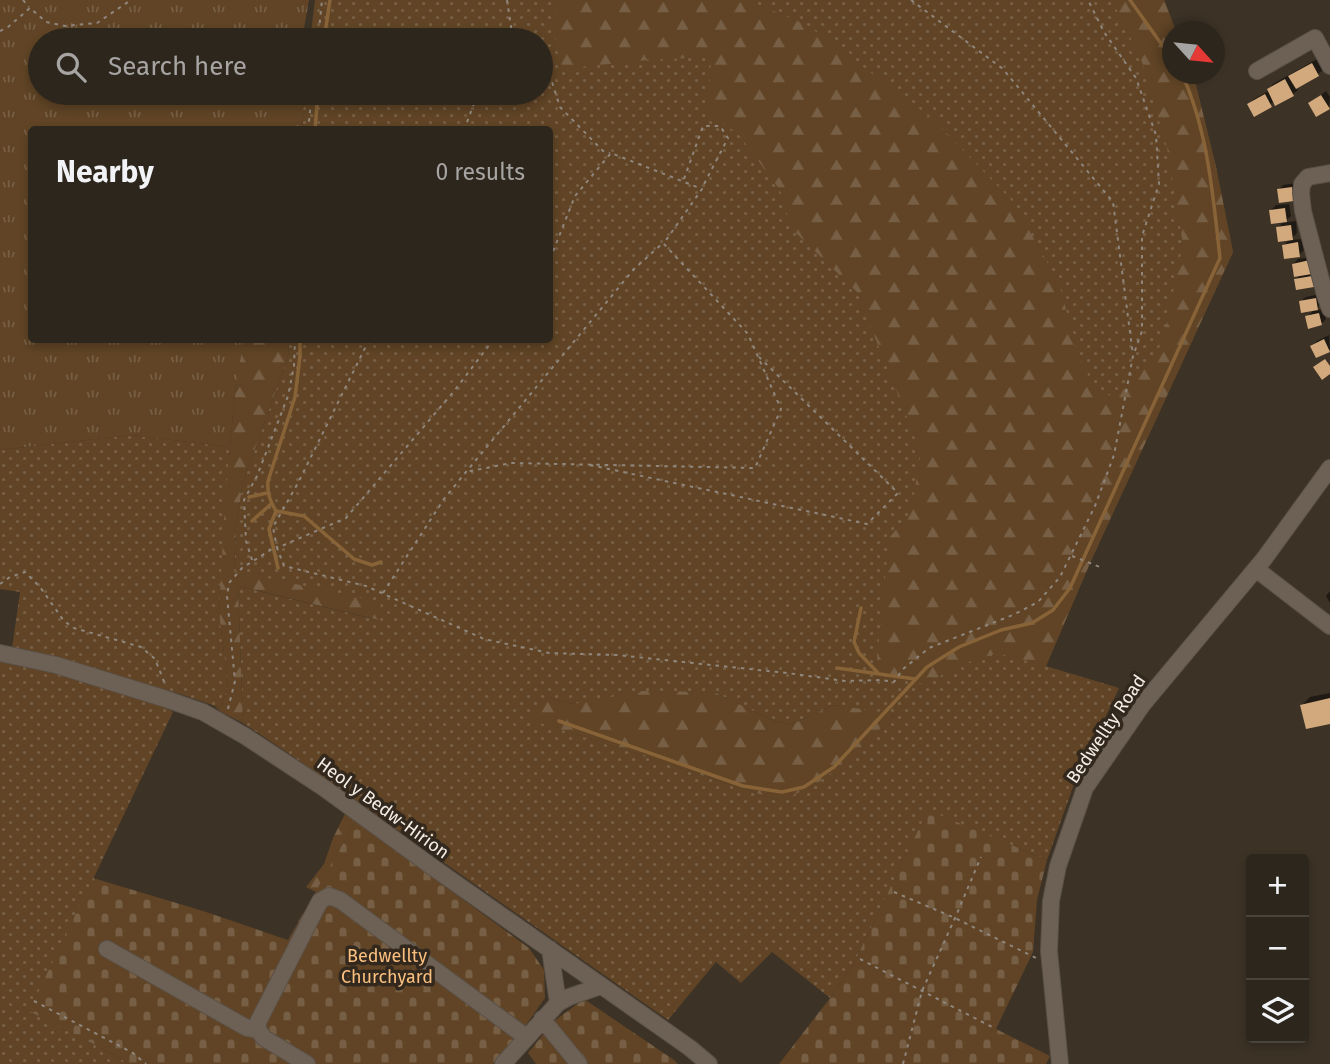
<!DOCTYPE html>
<html lang="en">
<head>
<meta charset="utf-8">
<style>
	body { margin:0; font-family:"Fira Sans",sans-serif; background:#352e25; color:#f1f3f6 }
	.controls { position:absolute; right:21px; bottom:21px; display:grid; overflow:hidden; border-radius:7px; box-shadow:0 4px 10px #0003 }
	.controls button { width:63px; height:63px; display:grid; place-items:center; padding:0; border:0; border-bottom:2px solid #48433b; background:#2d261c; color:#f1f3f6; font:35px sans-serif }
	.compass { position:absolute; left:1162px; top:21px; width:63px; height:63px; border-radius:50%; background:#2d261c; box-shadow:0 4px 10px #0003; rotate:117deg }
	.list { margin:0; padding:0; list-style:none }
	h2 { display:flex; justify-content:space-between; align-items:center; height:91px; margin:0; padding:0 28px; font-size:30px }
	h2 small { font-size:23px; font-weight:400; color:#a7a5a3 }
	.icon { flex:none; width:38px; height:38px; fill:none; stroke:currentColor; stroke-width:2; stroke-linecap:round; stroke-linejoin:round }
	.map { position:relative; flex:none; width:1330px; height:1064px; overflow:hidden }
	.search { position:absolute; background:#2d261c; box-shadow:0 4px 10px #0003; left:28px; top:28px; width:525px; height:77px; display:flex; align-items:center; gap:18px; box-sizing:border-box; padding:0 24px; border-radius:38px; color:#a7a5a3; font-size:26px }
	.panel { position:absolute; background:#2d261c; box-shadow:0 4px 10px #0003; left:28px; top:126px; width:525px; height:217px; border-radius:7px }
	.map>svg:first-child { display:block }
	.grass { fill:url(#grass-dots); fill-rule:evenodd }
	.forest { fill:url(#forest-firs) }
	.cemetery { fill:url(#cemetery-stones) }
	.park { fill:url(#park-tufts) }
	.shadow { fill:#0007 }
	.lines { fill:none; stroke-linecap:round; stroke-linejoin:round }
	.stream { stroke:#886338; stroke-width:3.5 }
	.building { fill:#d2a97c }
	.minor-casing { stroke:#5a5047; stroke-width:18 }
	.path { stroke:#8f867d; stroke-width:2; stroke-dasharray:3.5 5; stroke-linecap:butt }
	.minor { stroke:#6d6155; stroke-width:16 }
	.labels { text-anchor:middle; dominant-baseline:central; stroke-width:7; stroke-linejoin:round; paint-order:stroke }
	.street-label { font-size:18px; fill:#f5eee7; stroke:#32281d }
	.park-label { font-size:18px; fill:#fbc07f; stroke:#32281d }
</style>
</head>
<body>
<div class="map">
<svg width="1330" height="1064" viewBox="0 0 1330 1064">
	<defs>
		<pattern id="grass-dots" width="8" height="8" patternUnits="userSpaceOnUse" patternTransform="scale(1.75)"><rect width="8" height="8" fill="#604425"/><path d="M2 2h.1M6 6h.1" fill="none" stroke="#775f45" stroke-width="1.8" stroke-linecap="round"/></pattern>
		<pattern id="forest-firs" width="22" height="20" patternUnits="userSpaceOnUse" patternTransform="scale(1.75)"><rect width="22" height="20" fill="#604425"/><path d="M5 1l3.5 6h-7zM16 11l3.5 6h-7z" fill="#775f45"/></pattern>
		<pattern id="cemetery-stones" width="16" height="16" patternUnits="userSpaceOnUse" patternTransform="scale(1.75)"><rect width="16" height="16" fill="#604425"/><path d="M2 7V4a2 2 0 0 1 4 0v3zM10 15v-3a2 2 0 0 1 4 0v3z" fill="#775f45"/></pattern>
		<pattern id="park-tufts" width="24" height="20" patternUnits="userSpaceOnUse" patternTransform="scale(1.75)"><rect width="24" height="20" fill="#604425"/><path d="M3 7l-1-3M5 7V3M7 7l1-3M15 17l-1-3M17 17v-4M19 17l1-3" fill="none" stroke="#775f45"/></pattern>
	</defs>
	<rect width="100%" height="100%" fill="#3c3226"/>
	<path class="grass" d="M 315,0 L 1164,0 L 1176,31 L 1172,32 L 1172,74 L 1192,74 L 1194,77 L 1216,167 L 1233,252 L 1090,563 L 1046,666 L 1119,688 L 1074,784 L 1047,860 L 928,811 L 854,963 L 830,998 L 772,952 L 741,983 L 716,962 L 668,1020 L 291,755 L 243,723 L 238,586 L 378,620 L 234,571 L 236,527 L 243,482 L 288,357 L 289,340 L 550,340 L 550,130 L 302,129 L 304,93 L 541,93 L 541,40 L 310,40 ZM 714,692 L 776,722 L 792,724 L 834,705 L 895,715 L 778,800 L 529,719 L 548,698 L 574,704 Z
		M 131,435 L 230,447 L 219,613 L 228,685 L 221,708 L 180,694 L 12,648 L 20,592 L 0,589 L 0,450 Z
		M 0,659 L 92,683 L 167,708 L 173,712 L 30,1011 L 109,1052 L 129,1064 L 0,1064 Z"/>
	<path class="forest" d="M 562,0 L 748,0 L 807,25 L 933,119 L 1013,202 L 1059,283 L 1078,355 L 1100,399 L 1132,386 L 1163,342 L 1183,244 L 1167,148 L 1142,62 L 1112,0 L 1164,0 L 1176,31 L 1172,32 L 1172,74 L 1192,74 L 1194,77 L 1216,167 L 1233,252 L 1090,563 L 1046,666 L 997,653 L 956,666 L 926,685 L 876,669 L 889,538 L 911,512 L 921,453 L 857,292 L 791,228 L 780,190 L 739,135 L 708,111 L 711,57 L 647,60 L 562,69 L 551,17 Z
		M 214,93 L 304,93 L 302,129 L 223,129 Z
		M 209,340 L 289,340 L 288,357 L 243,482 L 236,527 L 234,571 L 381,602 L 379,620 L 238,586 L 243,723 L 221,712 L 214,706 L 221,708 L 228,685 L 219,613 L 225,501 L 236,382 Z
		M 643,691 L 714,692 L 776,722 L 792,724 L 834,705 L 895,714 C 860,748 827,787 778,800 L 528,719 L 548,698 L 574,704 Z
		M 345,814 L 356,821 L 316,892 L 306,887 L 324,864 L 333,838 Z"/>
	<path class="cemetery" d="M 928,810 L 1047,860 L 1037,900 L 1033,952 L 996,1029 L 1050,1056 L 1046,1064 L 779,1064 L 830,998 L 854,963 Z
		M 356,821 L 529,948 L 544,970 L 545,998 L 526,1025 L 517,1025 L 513,1041 L 493,1064 L 129,1064 L 109,1052 L 29,1011 L 93,878 L 203,911 L 288,940 Z
		M 584,999 L 674,1060 L 678,1064 L 536,1064 L 528,1053 L 554,1021 Z"/>
	<path class="park" d="M 0,0 L 309,0 L 302,40 L 40,40 L 40,93 L 292,93 L 286,129 L 32,130 L 32,340 L 244,340 L 236,382 L 230,447 L 131,435 L 0,450 Z"/>
	<path class="shadow" d="M 1317,59 L 1323,70 L 1318,74 L 1296,87 L 1298,90 L 1293,94 L 1275,101 L 1255,114 L 1249,104 L 1254,99 L 1269,91 L 1269,89 L 1273,84 Z
		M 1326,91 L 1330,97 L 1329,107 L 1310,104 Z
		M 1297,183 L 1298,195 L 1293,200 L 1279,190 L 1283,185 Z
		M 1289,204 L 1291,216 L 1283,223 L 1296,221 L 1297,233 L 1290,240 L 1302,239 L 1304,250 L 1299,255 L 1284,245 L 1291,238 L 1278,228 L 1285,220 L 1271,210 L 1276,205 Z
		M 1314,257 L 1318,280 L 1314,285 L 1296,279 L 1302,274 L 1293,264 L 1298,259 Z
		M 1321,294 L 1322,303 L 1314,311 L 1323,309 L 1326,319 L 1321,324 L 1307,317 L 1315,309 L 1301,301 L 1306,297 Z
		M 1329,335 L 1330,349 L 1317,356 L 1312,346 L 1317,341 Z
		M 1330,591 L 1330,603 L 1326,596 Z
		M 1330,693 L 1330,722 L 1302,705 L 1310,697 Z"/>
	<g class="lines">
		<path class="stream" d="M 1130,0 L 1172,59
			M 324,40 L 330,0
			M 315,130 L 318,93
			M 300,340 L 300,356 L 295,397 L 268,481 C 267,493 270,501 276,511 L 304,516 L 354,559 L 372,565 L 381,562
			M 249,497 L 267,493
			M 276,511 L 269,529 L 278,568
			M 252,521 L 271,504
			M 861,608 L 854,642 L 859,653 L 878,673
			M 837,668 L 915,679
			M 559,721 L 743,786 L 782,792 L 804,787 L 834,767 L 927,667 L 959,647 L 1001,630 L 1032,623 L 1053,610 L 1070,588 L 1220,258 C 1213,196 1208,131 1182,74"/>
	</g>
	<path class="building" d="M 1312,63 L 1319,76 L 1296,89 L 1288,76 Z
		M 1285,79 L 1294,96 L 1275,106 L 1267,89 Z
		M 1265,94 L 1272,107 L 1254,117 L 1247,104 Z
		M 1321,95 L 1330,109 L 1316,117 L 1308,103 Z
		M 1292,187 L 1294,201 L 1279,203 L 1277,189 Z
		M 1285,208 L 1287,222 L 1271,224 L 1269,210 Z
		M 1291,225 L 1293,240 L 1278,242 L 1276,227 Z
		M 1298,242 L 1300,257 L 1284,259 L 1282,245 Z
		M 1310,260 L 1312,274 L 1294,277 L 1292,264 Z
		M 1312,276 L 1314,287 L 1296,290 L 1294,279 Z
		M 1316,298 L 1318,310 L 1301,313 L 1299,301 Z
		M 1319,313 L 1322,325 L 1308,329 L 1305,316 Z
		M 1324,339 L 1330,352 L 1316,358 L 1310,346 Z
		M 1325,359 L 1330,366 L 1330,374 L 1322,380 L 1313,367 Z
		M 1330,698 L 1330,724 L 1306,729 L 1300,705 Z"/>
	<g class="lines">
		<g class="minor-casing">
			<path id="minor" d="M 1257,71 L 1315,38 L 1330,66
				M 1330,173 L 1308,177 L 1302,184 L 1301,193 L 1303,211 L 1325,295 L 1330,309
				M 1256,569 L 1330,626
				M 0,653 L 56,665 L 166,699 L 203,712 L 245,736 L 324,788 L 431,866 L 690,1048 L 709,1064
				M 107,949 L 247,1028 L 258,1030
				M 550,949 L 558,1003
				M 542,1019 L 579,1064
				M 307,1064 L 264,1038 L 258,1030 L 258,1022 L 320,901 L 329,896 L 340,900 L 526,1037
				M 503,1064 L 558,1003 L 569,997 L 601,986
				M 1060,1064 L 1049,951 L 1051,901 L 1058,866 L 1085,788 L 1143,704 L 1264,559 L 1330,468"/>
		</g>
		<path class="path" d="M 23,0 L 29,7
			M 507,0 L 513,40
			M 911,0 L 1003,69 L 1113,202 L 1133,355
			M 0,31 L 8,27 L 30,8 L 46,22 L 65,26 L 97,23 L 131,0
			M 318,40 L 322,0
			M 541,51 L 542,51 L 560,107 L 603,151 L 610,153
			M 308,130 L 312,93
			M 464,130 L 478,93
			M 684,179 L 703,126 L 720,126 L 728,138 L 702,188
			M 550,259 L 575,196 L 611,153 L 702,189 L 664,243
			M 369,340 L 298,483 L 273,527 L 277,548 L 346,518 L 455,390 L 493,340
			M 590,465 L 867,524 L 898,493 L 759,357
			M 1072,556 L 1100,567
			M 252,560 L 246,541 L 244,500 L 257,476 L 288,396 L 294,366 L 295,340
			M 0,584 L 10,577 L 25,572 L 40,587 L 64,621 L 74,628 L 141,647 L 155,659 L 165,684
			M 383,593 L 444,499 L 466,472 L 634,269 L 663,243 L 748,334 L 781,409 L 755,468 L 511,463 L 466,472
			M 228,709 L 235,681 L 227,596 L 229,583 L 242,568 L 272,549 L 277,548 L 284,566 L 366,586 L 484,639 L 549,653 L 617,655 L 787,673 L 845,681 L 882,680 L 894,682 L 903,669 L 929,648 L 1013,615 L 1038,602 L 1060,577 L 1095,506 L 1114,455 L 1133,356 L 1142,331 L 1142,236 L 1159,184 L 1156,135 L 1136,78 L 1104,32 L 1088,0
			M 894,892 L 955,918 L 1036,958
			M 860,959 L 996,1029
			M 34,1001 L 133,1053 L 146,1064
			M 903,1064 L 922,991 L 955,918 L 981,857"/>
		<use href="#minor" class="minor"/>
	</g>
	<g class="labels">
		<g class="street-label">
			<text transform="translate(1106 729) rotate(-56)">Bedwellty Road</text>
			<text transform="translate(383 808) rotate(36)">Heol y Bedw-Hirion</text>
		</g>
		<g class="park-label">
			<text x="387" y="956">Bedwellty<tspan x="387" dy="21">Churchyard</tspan></text>
		</g>
	</g>
</svg>
<div class="controls">
<button>+</button>
<button>−</button>
<button><svg class="icon" aria-label="layers" viewBox="0 0 24 24"><path d="M12 4l9 5-9 5-9-5zM3 14l9 5 9-5"/></svg></button>
</div>
<svg class="compass" viewBox="-18 -18 36 36"><path d="M0-13l5 13h-10z" fill="#e53935"/><path d="M0 13l5-13h-10z" fill="#a7a5a3"/></svg>
<div class="search"><svg class="icon" aria-label="search" viewBox="0 0 24 24"><circle cx="10" cy="10" r="6"/><path d="M15 15l6 6"/></svg>Search here</div>
<section class="panel">
<h2>Nearby<small>0 results</small></h2>
<ul class="list">
</ul>
</section>
</div>
</body>
</html>
